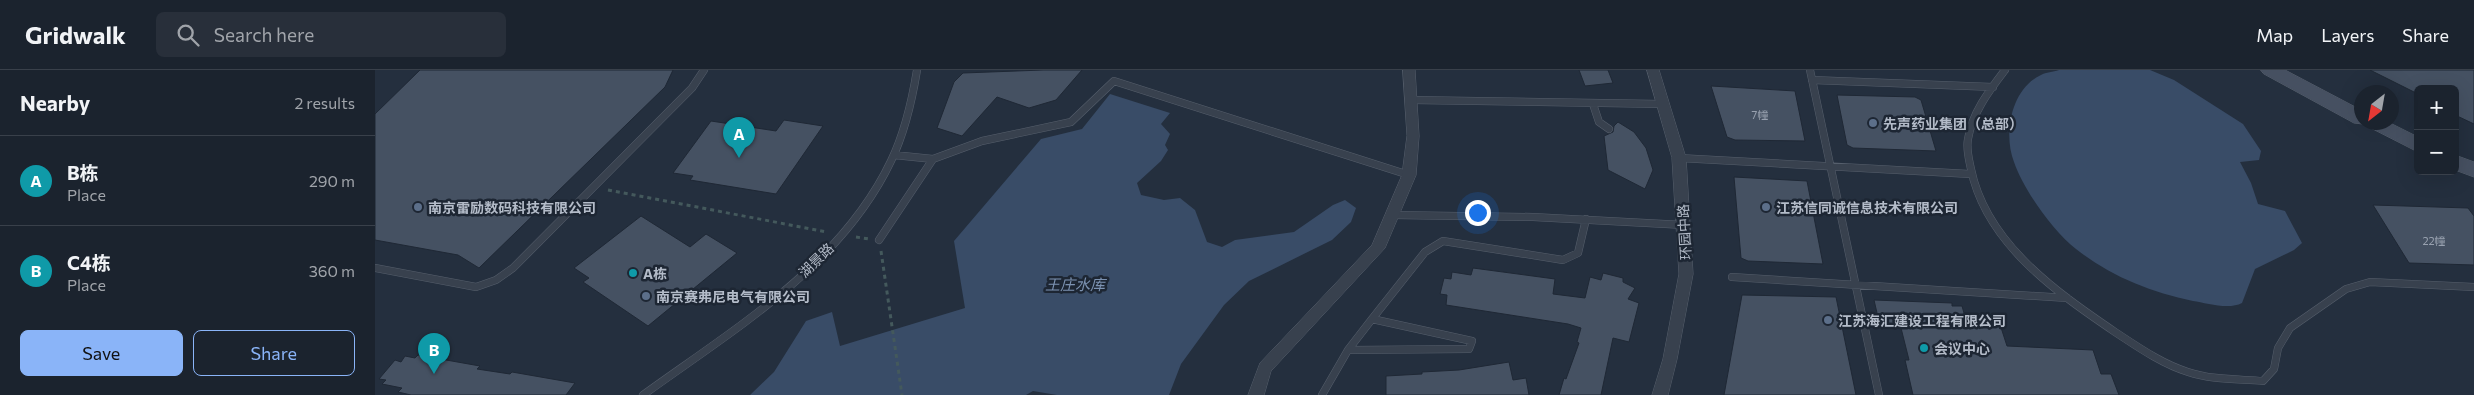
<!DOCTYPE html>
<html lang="en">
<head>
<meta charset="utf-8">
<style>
	body { margin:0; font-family:Commissioner,"Noto Sans SC",sans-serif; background:#282f3a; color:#f1f3f6 }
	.controls { position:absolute; right:15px; top:15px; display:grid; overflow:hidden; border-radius:8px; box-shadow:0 5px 20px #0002 }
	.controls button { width:45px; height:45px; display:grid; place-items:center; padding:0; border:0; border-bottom:1px solid #39404a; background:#1b232e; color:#f1f3f6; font:25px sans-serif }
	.compass { position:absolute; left:1979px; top:15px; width:45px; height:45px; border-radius:50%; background:#1b232e; box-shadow:0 5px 20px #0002; rotate:211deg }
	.you { position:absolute; left:1102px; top:142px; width:18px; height:18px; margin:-12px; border:4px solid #fff; border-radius:50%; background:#1a73e8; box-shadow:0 0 0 8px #1a73e833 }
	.badge { display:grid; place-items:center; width:32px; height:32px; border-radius:50%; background:#8ab4f8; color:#fff; font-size:16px; font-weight:700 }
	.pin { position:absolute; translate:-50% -41px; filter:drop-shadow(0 1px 2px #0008) }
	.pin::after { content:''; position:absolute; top:26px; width:18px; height:15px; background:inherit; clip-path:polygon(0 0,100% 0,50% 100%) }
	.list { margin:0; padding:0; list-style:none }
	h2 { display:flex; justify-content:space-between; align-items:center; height:65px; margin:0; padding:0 20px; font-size:21px }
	h2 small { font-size:16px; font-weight:400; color:#a0a4aa }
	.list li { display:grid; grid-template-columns:32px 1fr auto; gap:15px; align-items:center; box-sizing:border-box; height:90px; padding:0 20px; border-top:1px solid #39404a }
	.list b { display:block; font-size:19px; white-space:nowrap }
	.list p { margin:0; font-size:16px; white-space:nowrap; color:#a0a4aa }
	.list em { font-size:16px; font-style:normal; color:#a0a4aa }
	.actions { display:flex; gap:10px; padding:15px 20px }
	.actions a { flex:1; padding:11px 0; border:1px solid #8ab4f8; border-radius:8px; text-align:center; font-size:18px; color:#8ab4f8 }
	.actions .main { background:#8ab4f8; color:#111 }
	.icon { flex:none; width:28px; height:28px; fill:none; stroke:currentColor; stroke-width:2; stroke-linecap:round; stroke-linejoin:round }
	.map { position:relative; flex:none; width:2099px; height:325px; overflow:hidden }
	header { display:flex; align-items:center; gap:30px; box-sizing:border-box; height:70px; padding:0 25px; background:#1b232e; border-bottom:1px solid #39404a }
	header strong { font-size:24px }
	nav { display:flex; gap:28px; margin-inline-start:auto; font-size:18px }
	.search { width:350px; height:45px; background:#282f3a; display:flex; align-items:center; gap:12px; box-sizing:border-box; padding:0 18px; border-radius:8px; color:#a0a4aa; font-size:19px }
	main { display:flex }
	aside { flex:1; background:#1b232e }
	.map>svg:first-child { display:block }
	.water { fill:#394c67 }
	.building { fill:#455162; stroke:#1f2835 }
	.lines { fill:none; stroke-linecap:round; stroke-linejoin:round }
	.lane-casing { stroke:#565f6c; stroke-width:8 }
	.street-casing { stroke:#565f6c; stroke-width:1 }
	.secondary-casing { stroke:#565f6c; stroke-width:1 }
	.path { stroke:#44595c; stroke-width:3; stroke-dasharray:4 4; stroke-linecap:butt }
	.lane { stroke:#38414e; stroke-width:7 }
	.street { fill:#38414e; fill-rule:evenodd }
	.secondary { fill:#465061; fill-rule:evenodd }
	.service-dot { fill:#5c6f8a; stroke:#1d2633; stroke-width:2 }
	.culture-dot { fill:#0f9aa8; stroke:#1d2633; stroke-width:2 }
	.labels { text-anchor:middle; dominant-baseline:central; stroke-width:5; stroke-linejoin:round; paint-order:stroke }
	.number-label { font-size:11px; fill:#98a1af }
	.poi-label { font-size:14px; font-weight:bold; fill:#b4bcc9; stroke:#1d2633; text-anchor:start }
	.street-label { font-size:14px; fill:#b4bcc9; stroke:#1d2633 }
	.water-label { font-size:15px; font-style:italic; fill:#7c92b1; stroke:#1d2633 }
</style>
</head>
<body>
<header>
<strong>Gridwalk</strong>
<div class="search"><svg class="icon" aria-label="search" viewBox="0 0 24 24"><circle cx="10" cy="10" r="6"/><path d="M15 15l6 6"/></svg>Search here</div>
<nav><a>Map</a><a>Layers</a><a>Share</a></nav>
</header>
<main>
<aside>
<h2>Nearby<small>2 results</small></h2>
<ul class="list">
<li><span class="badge" style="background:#0f9aa8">A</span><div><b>B栋</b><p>Place</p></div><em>290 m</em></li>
<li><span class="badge" style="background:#0f9aa8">B</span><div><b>C4栋</b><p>Place</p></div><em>360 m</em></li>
</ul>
<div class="actions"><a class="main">Save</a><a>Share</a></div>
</aside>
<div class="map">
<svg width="2099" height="325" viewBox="0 0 2099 325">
	<rect width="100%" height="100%" fill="#242f3e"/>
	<path class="water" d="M 1684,0 L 1775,0 L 1799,10 L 1868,54 L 1886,81 L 1884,90 L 1865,92 L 1876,113 L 1883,134 L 1910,141 L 1927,173 L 1919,180 L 1880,199 L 1867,233 C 1854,240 1831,233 1818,231 C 1775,222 1735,206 1701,179 C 1678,161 1648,119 1639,92 C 1628,64 1636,19 1666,5 C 1671,2 1678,2 1684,0 Z
		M 735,24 L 795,43 L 786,54 L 795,64 L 790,75 L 793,80 L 786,91 L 762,113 L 766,125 L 789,130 L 805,128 L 820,140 L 832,172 L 847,177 L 860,170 L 919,162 L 958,135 L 970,130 L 981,138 L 976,152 L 957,170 L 874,211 L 849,235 L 806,294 L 794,325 L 682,325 L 658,321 L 651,325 L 375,325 L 399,302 L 431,251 L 457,242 L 465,276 L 590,238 L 579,171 L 666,69 L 707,59 Z"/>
	<path class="building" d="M 45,0 L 298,0 L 290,17 L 104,198 L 83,185 L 0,170 L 0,44 Z
		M 668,0 L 707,0 L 681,30 L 654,38 L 622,27 L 587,66 L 562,58 L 579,12 L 588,3 Z
		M 1204,0 L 1233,0 L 1238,13 L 1210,16 Z
		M 1995,0 L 2099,0 L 2099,54 L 2080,45 L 2080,19 L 2043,19 L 2043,24 Z
		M 1336,16 L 1420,21 L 1430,71 L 1360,70 L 1352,67 Z
		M 1462,25 L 1540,27 L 1546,30 L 1561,81 L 1478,78 L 1472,75 Z
		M 409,50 L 448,56 L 401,124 L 315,110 L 318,106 L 298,103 L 336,51 L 401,61 Z
		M 1243,52 L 1259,62 L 1271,78 L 1278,100 L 1270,119 L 1233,100 L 1229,66 L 1238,62 L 1239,56 Z
		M 1359,107 L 1432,111 L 1448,194 L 1373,191 L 1366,188 Z
		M 1998,135 L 2093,138 L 2099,146 L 2099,195 L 2034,193 Z
		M 266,146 L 315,177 L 331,164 L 362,183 L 273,256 L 208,212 L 214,208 L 199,198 Z
		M 1098,198 L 1180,209 L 1178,224 L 1210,228 L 1215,207 L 1226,210 L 1228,203 L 1248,208 L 1248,212 L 1260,218 L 1253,229 L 1264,233 L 1254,272 L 1238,268 L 1226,325 L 1184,325 L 1189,308 L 1191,309 L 1204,273 L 1202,272 L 1206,258 L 1193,254 L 1071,235 L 1072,225 L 1065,224 L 1069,208 L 1076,209 L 1077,202 L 1096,205 Z
		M 1367,225 L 1461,227 L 1481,325 L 1349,325 Z
		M 1499,230 L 1577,233 L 1577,236 L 1587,236 L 1589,243 L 1622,245 L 1632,276 L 1718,280 L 1726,304 L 1736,304 L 1744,325 L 1538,325 L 1530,290 L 1534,290 L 1526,258 L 1505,256 Z
		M 43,285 L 105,296 L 102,299 L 135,304 L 137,302 L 200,313 L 191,325 L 36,325 L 23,322 L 27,318 L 7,314 L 11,310 L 4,309 L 20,290 L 26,292 L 30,286 L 40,288 Z
		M 1134,292 L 1138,310 L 1151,308 L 1154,325 L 1011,325 L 1011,306 L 1047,304 L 1047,302 L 1084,300 Z"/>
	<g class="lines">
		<g class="lane-casing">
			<path id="lane" d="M 1435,0 L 1504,325
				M 1630,0 C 1614,21 1597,43 1593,69 C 1591,79 1594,90 1596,99 C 1611,173 1681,222 1740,262 C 1763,277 1787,294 1813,302 C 1837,310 1863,309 1888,311 L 1899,299 L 1903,278 L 1915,258 L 1971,219 L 1995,212 L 2099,217
				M 1437,10 L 1618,17
				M 1036,30 L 1288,34
				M 1218,34 L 1224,52 L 1234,59
				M 519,85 L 558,89
				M 1304,88 L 1595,104
				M 1017,145 L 1158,147 L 1309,155
				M 504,170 L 558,89 L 607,71 L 696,52 L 739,11 L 1034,105
				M 0,198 L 101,217 L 121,210 L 138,198 L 317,18 L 329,0
				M 1357,207 L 1692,228
				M 997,249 L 1097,271 L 1094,279 L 973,280 Z
				M 997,249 L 1050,182 L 1068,171 L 1188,190 L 1203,183 L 1211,149
				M 268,325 C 359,259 466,196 516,91 C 530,62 537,31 542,0
				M 947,325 L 973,280"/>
		</g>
		<g class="street-casing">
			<path id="street" d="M 1028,0 L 1040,0 L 1044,66 L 1041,105 L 1010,178 L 896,301 L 889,325 L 873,325 L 885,293 L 997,175 L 1027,105 L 1032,66 Z
				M 1272,0 L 1284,0 L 1311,88 L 1318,204 L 1302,289 L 1293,325 L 1277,325 L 1288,289 L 1304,204 L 1297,88 Z"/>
		</g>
		<g class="secondary-casing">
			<path id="secondary" d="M 1886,0 L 1910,0 L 1986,40 L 1986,52 L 2013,52 L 2043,67 L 2043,82 L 1988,54 L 1979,53 L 1889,4 Z
				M 2080,85 L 2099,92 L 2099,107 L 2080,100 Z"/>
		</g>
		<path class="path" d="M 233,120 L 452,162
			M 481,167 L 494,169
			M 506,181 L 527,325"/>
		<use href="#lane" class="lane"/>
		<use href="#street" class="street"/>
		<use href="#secondary" class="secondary"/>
	</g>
	<g class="service-dot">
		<circle cx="1498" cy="53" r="5"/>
		<circle cx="43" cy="137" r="5"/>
		<circle cx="1391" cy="137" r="5"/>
		<circle cx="271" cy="226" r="5"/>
		<circle cx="1453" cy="250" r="5"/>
	</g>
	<g class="culture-dot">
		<circle cx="258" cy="203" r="5"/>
		<circle cx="1549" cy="278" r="5"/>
	</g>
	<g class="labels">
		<g class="number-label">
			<text x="1385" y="44">7幢</text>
			<text x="2059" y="170">22幢</text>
		</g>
		<g class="poi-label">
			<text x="1508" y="53">先声药业集团（总部）</text>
			<text x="53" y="137">南京雷励数码科技有限公司</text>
			<text x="1401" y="137">江苏信同诚信息技术有限公司</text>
			<text x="268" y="203">A栋</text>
			<text x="281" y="226">南京赛弗尼电气有限公司</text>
			<text x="1463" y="250">江苏海汇建设工程有限公司</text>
			<text x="1559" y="278">会议中心</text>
		</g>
		<g class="street-label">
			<text transform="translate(1309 162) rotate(-93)">环园中路</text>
			<text transform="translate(441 190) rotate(-44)">湖景路</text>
		</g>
		<g class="water-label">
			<text x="700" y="214">王庄水库</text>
		</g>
	</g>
</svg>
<div class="controls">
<button>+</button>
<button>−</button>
</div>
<svg class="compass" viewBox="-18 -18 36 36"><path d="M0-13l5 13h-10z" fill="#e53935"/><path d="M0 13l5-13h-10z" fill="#a0a4aa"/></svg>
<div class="you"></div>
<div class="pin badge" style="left:364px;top:88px;background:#0f9aa8">A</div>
<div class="pin badge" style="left:59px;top:304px;background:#0f9aa8">B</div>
</div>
</main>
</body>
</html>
